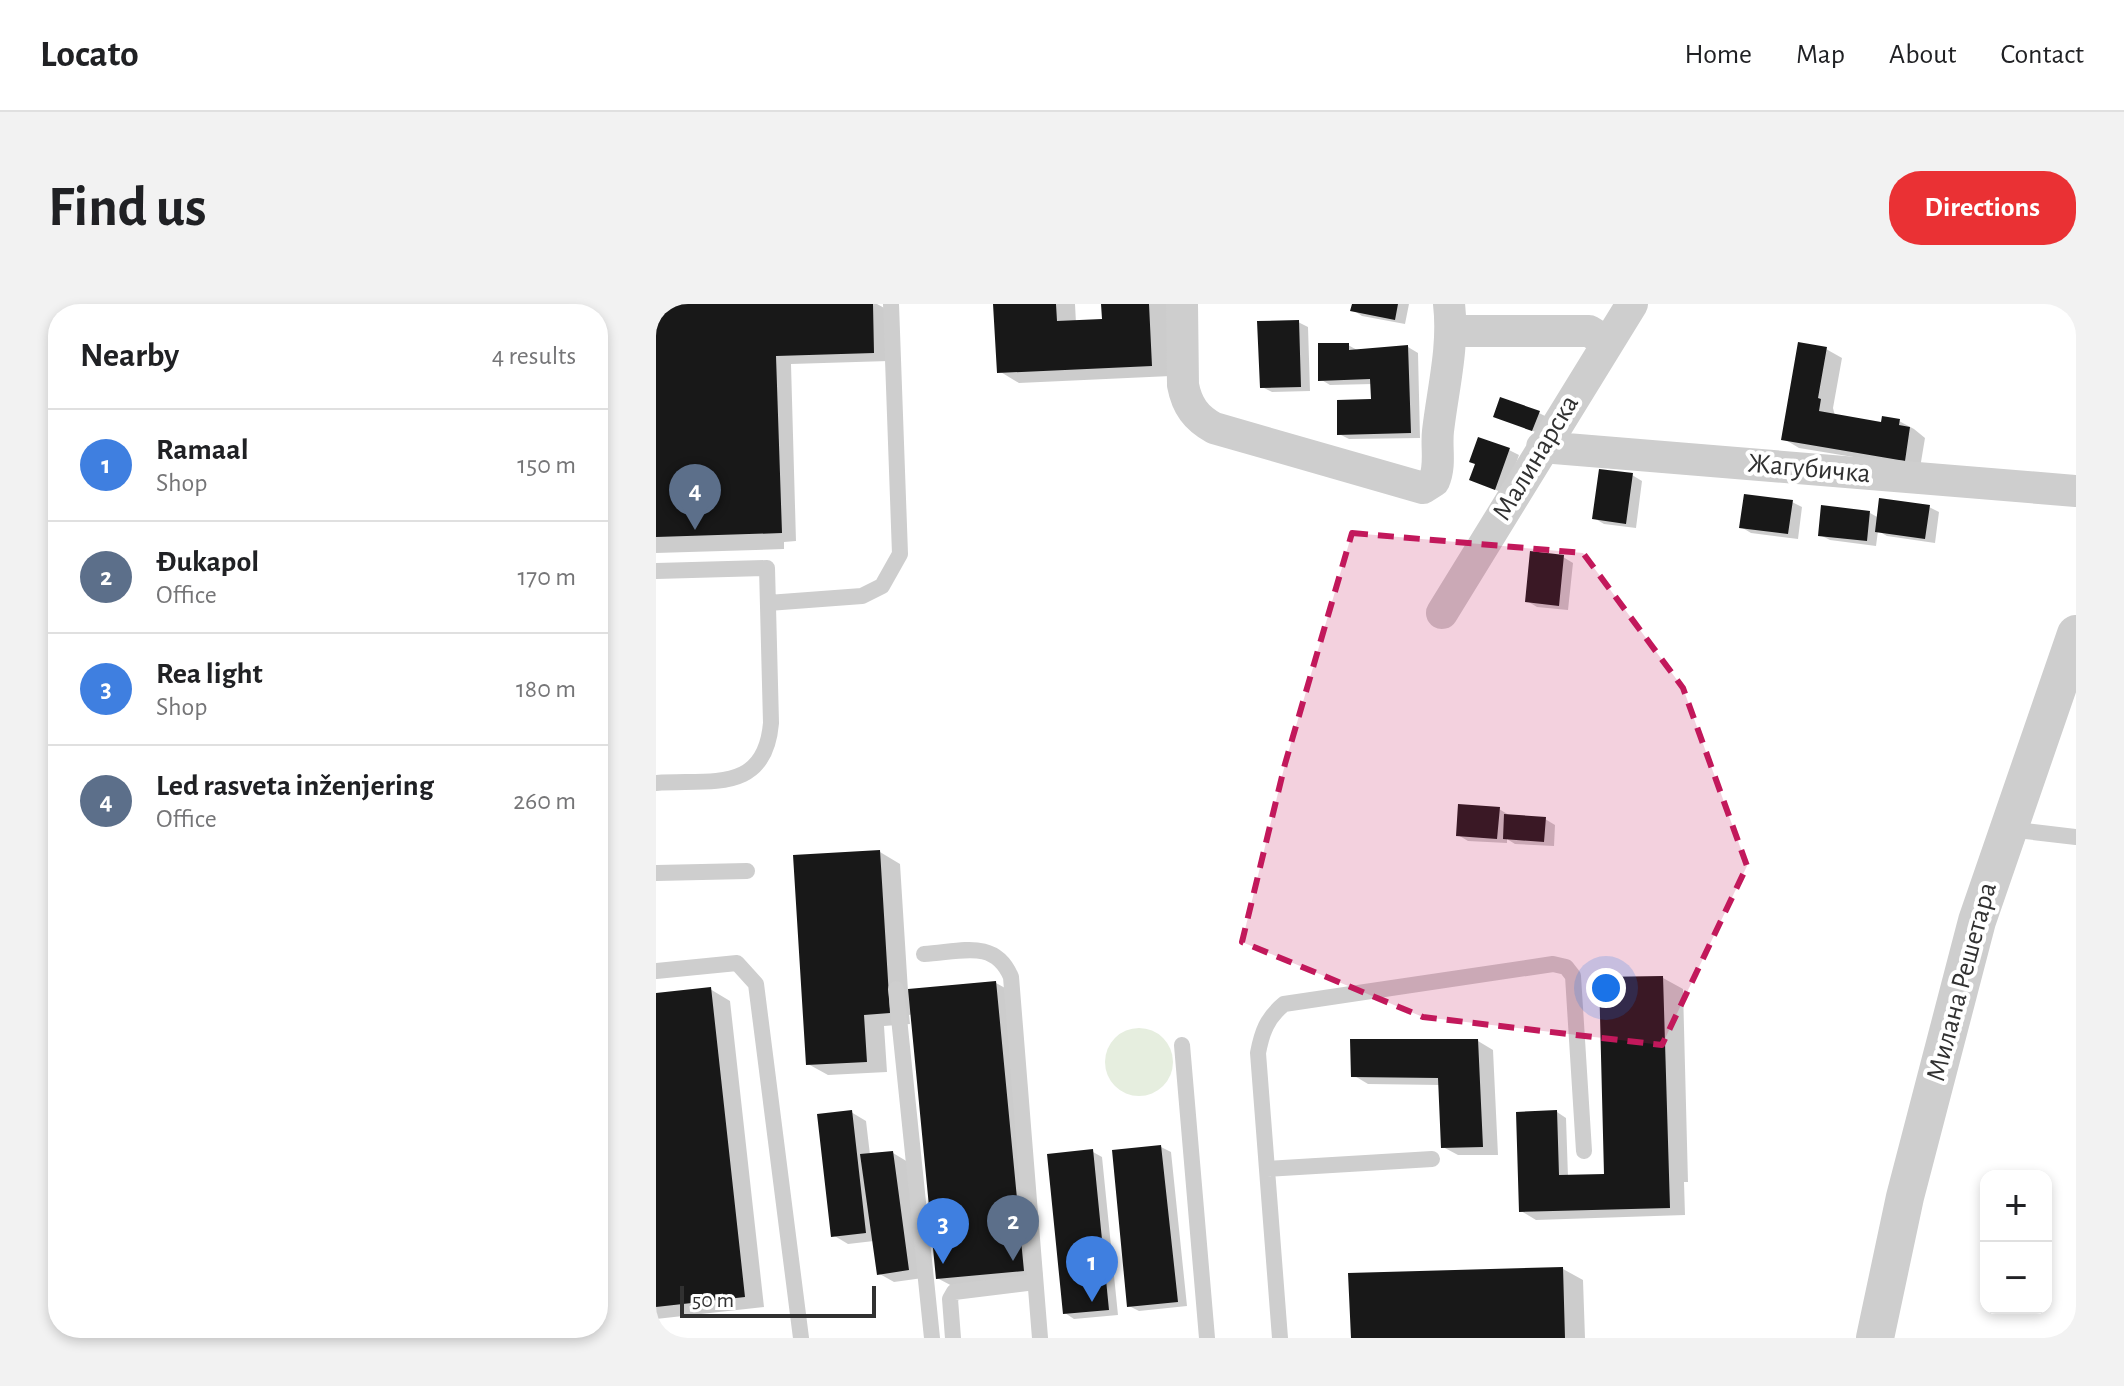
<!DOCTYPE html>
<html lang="en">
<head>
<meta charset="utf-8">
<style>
	body { margin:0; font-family:"Alegreya Sans",sans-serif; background:#f2f2f2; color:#202124 }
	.controls { position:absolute; right:24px; bottom:24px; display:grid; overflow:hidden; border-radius:16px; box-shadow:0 4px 12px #0003 }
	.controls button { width:72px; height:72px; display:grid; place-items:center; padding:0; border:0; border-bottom:2px solid #e0e0e0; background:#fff; color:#202124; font:40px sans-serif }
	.scale { position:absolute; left:24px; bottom:20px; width:196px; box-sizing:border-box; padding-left:8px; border:4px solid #313131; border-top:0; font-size:22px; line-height:28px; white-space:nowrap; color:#313131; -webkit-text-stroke:6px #fff; paint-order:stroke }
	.you { position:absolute; left:950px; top:684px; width:28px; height:28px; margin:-20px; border:6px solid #fff; border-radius:50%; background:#1a73e8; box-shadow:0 0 0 12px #1a73e833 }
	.badge { display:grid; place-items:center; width:52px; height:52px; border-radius:50%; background:#ea3134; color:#fff; font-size:26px; font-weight:700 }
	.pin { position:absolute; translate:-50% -66px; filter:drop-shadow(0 2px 4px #0008) }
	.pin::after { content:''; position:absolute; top:42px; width:28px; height:24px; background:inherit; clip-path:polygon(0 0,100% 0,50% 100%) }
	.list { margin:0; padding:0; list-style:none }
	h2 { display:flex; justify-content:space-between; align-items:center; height:104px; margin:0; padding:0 32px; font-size:34px }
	h2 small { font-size:26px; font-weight:400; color:#757577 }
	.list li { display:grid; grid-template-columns:52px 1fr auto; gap:24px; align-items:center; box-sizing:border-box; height:112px; padding:0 32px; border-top:2px solid #e0e0e0 }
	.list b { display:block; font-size:30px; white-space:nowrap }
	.list p { margin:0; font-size:26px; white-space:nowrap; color:#757577 }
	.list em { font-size:26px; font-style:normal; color:#757577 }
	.map { position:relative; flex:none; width:1420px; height:1034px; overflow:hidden; border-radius:32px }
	header { display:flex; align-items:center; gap:48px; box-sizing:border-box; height:112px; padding:0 40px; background:#fff; border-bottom:2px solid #e0e0e0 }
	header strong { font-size:38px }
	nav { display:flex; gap:44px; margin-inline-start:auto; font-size:28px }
	.intro { display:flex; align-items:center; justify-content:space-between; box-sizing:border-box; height:192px; padding:0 48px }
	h1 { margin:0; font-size:56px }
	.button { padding:20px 36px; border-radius:32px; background:#ea3134; color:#fff; font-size:28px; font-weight:700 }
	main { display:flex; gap:48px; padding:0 48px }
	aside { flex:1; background:#fff; border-radius:32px; box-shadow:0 4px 12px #0003 }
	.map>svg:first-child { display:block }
	.green { fill:#e6eedf }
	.shadow { fill:#0003 }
	.building { fill:#181818 }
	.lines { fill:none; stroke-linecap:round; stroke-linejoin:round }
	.service { stroke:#cecece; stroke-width:16 }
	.minor { stroke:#cecece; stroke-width:32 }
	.tertiary { stroke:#cecece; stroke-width:38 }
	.marked { fill:#c2185b; fill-opacity:0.2; stroke:#c2185b; stroke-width:6; stroke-dasharray:16 10; stroke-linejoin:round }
	.labels { text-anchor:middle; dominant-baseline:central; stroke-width:8; stroke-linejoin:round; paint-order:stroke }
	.street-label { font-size:28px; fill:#313131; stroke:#fff }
</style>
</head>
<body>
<header>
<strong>Locato</strong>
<nav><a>Home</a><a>Map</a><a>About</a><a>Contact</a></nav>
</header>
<div class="intro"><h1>Find us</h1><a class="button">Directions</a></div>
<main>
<aside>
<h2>Nearby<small>4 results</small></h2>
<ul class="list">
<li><span class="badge" style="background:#3f7fe0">1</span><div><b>Ramaal</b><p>Shop</p></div><em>150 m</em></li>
<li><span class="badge" style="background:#5c6f8a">2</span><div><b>Đukapol</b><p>Office</p></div><em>170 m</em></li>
<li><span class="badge" style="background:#3f7fe0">3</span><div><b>Rea light</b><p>Shop</p></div><em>180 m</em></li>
<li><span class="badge" style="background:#5c6f8a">4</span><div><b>Led rasveta inženjering</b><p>Office</p></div><em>260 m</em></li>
</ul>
</aside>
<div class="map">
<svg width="1420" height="1034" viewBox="0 0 1420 1034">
	<rect width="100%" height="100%" fill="#fff"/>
	<path class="green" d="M449 758a34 34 0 1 1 68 0a34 34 0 1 1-68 0Z"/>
	<path class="shadow" d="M 0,0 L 221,0 L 232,6 L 233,57 L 135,60 L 140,237 L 128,238 L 128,245 L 0,249 Z
		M 339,0 L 419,0 L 420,19 L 448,17 L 447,0 L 512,0 L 515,72 L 363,79 L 343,67 Z
		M 698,0 L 753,0 L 749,20 L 706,12 L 697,6 Z
		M 642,18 L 652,23 L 654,87 L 616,88 L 606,83 Z
		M 692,41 L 703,47 L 752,43 L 762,49 L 764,134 L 693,135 L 683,130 L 717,97 L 717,80 L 674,81 L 664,75 Z
		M 1170,45 L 1186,54 L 1177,104 L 1179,112 L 1227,120 L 1243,117 L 1258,125 L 1269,134 L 1264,164 L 1143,144 L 1128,135 Z
		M 883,109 L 893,114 L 887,131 L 839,112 Z
		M 853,146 L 863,151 L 849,190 L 815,175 Z
		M 976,171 L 986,177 L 980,224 L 948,220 L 938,214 Z
		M 1136,198 L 1146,203 L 1142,235 L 1095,229 L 1085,223 Z
		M 1273,203 L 1283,208 L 1279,239 L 1231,232 L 1222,227 L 1220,242 L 1174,236 L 1164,231 L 1214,209 L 1223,214 Z
		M 907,253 L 917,259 L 912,306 L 881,303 L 871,297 Z
		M 843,505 L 853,511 L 889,515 L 899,521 L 898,542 L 859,540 L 851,535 L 851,539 L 812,537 L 802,531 Z
		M 224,548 L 244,560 L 252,687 L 340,679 L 360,690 L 387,977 L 302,985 L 281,974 L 257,710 L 253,711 L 254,720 L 228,722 L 231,768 L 172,771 L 152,760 Z
		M 1007,674 L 1027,685 L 1032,878 L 1028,878 L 1029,911 L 880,916 L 865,907 L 901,808 L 910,814 L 912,873 L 950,872 Z
		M 54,685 L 74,697 L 108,1003 L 0,1015 L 0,691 Z
		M 822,737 L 837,746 L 842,851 L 802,851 L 787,843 L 785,781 L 712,780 L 697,771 Z
		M 195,808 L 210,817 L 214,851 L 237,849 L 252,858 L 267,974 L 238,978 L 222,969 L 218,937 L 192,940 L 177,931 Z
		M 505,843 L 515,848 L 531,1002 L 483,1007 L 473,1002 Z
		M 437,848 L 446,853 L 462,1011 L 418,1015 L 409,1009 Z
		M 907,965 L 927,976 L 929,1034 L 696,1034 Z"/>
	<path class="building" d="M 0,0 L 217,0 L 218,49 L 120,52 L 126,229 L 0,233 Z
		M 337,0 L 400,0 L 401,17 L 446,15 L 445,0 L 493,0 L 496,62 L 341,69 Z
		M 696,0 L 742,0 L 739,16 L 694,7 Z
		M 643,16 L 645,83 L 604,84 L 601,17 Z
		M 1142,38 L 1171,43 L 1162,94 L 1165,95 L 1163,107 L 1225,118 L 1226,112 L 1244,115 L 1243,121 L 1254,123 L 1249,157 L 1125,136 Z
		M 662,39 L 693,39 L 693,46 L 752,41 L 755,129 L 681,131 L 681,96 L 715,95 L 714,75 L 662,77 Z
		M 844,93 L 884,107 L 876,127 L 837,113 Z
		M 822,133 L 854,144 L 839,186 L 813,176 L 819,160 L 813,158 Z
		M 943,165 L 977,169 L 970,220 L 936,215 Z
		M 1088,190 L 1137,196 L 1132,230 L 1083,224 Z
		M 1223,194 L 1274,201 L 1269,235 L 1219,228 Z
		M 1165,201 L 1214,207 L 1211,237 L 1162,232 Z
		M 874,247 L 908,251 L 903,302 L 869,298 Z
		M 802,500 L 844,503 L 841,535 L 800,532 Z
		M 848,510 L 890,513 L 888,538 L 847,535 Z
		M 224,546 L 234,709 L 208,711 L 211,758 L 150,761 L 137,551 Z
		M 1007,672 L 1014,904 L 863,908 L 860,808 L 901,806 L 903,871 L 948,870 L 943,673 Z
		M 340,677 L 368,967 L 280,975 L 252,685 Z
		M 55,683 L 89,993 L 0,1003 L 0,689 Z
		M 694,735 L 822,735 L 827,843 L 785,844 L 782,774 L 695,773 Z
		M 196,806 L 210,929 L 175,933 L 161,810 Z
		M 505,841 L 522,998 L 471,1003 L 456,846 Z
		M 437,845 L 453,1006 L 407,1010 L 391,850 Z
		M 237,847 L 253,966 L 221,971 L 204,850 Z
		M 907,963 L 909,1034 L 695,1034 L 692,969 Z"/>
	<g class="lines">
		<path class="service" d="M 0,267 L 111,264 L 115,419 C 109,490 55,475 0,479
			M 112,299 L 206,292 L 226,282 L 244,250 L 235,0
			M 1352,525 L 1420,533
			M 0,569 L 91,567
			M 268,650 C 304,648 339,634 355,673 L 384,1034
			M 0,667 L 81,659 L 100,680 L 145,1034
			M 240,685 L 276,1034
			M 526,741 L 551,1034
			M 611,865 L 776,855
			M 297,1034 L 294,995 L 298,988 L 379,978
			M 624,1034 L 602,749 C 606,728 611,714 628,700 L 897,660 L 910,663 L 917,672 L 928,847"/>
		<path class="minor" d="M 526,0 L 527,81 C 531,102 540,114 558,124 L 767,184 L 778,177 C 785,161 780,144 782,127 C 787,84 798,43 793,0
			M 795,27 L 933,27 L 951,38
			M 886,143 L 1420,187
			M 786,309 L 976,0"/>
		<path class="tertiary" d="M 1219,1034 L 1249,893 L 1321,617 L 1420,330"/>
	</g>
	<path class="marked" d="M 696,229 L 927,249 L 1027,384 L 1091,562 L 1006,741 L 767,713 L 586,638 L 629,460 Z"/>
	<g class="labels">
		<g class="street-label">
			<text transform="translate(880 154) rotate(-59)">Малинарска</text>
			<text transform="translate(1153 165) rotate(5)">Жагубичка</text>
			<text transform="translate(1306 678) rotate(-75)">Милана Решетара</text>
		</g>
	</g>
</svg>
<div class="controls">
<button>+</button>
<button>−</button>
</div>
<div class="scale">50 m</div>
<div class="you"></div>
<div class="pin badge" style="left:436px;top:998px;background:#3f7fe0">1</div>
<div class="pin badge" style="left:357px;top:957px;background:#5c6f8a">2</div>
<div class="pin badge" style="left:287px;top:960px;background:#3f7fe0">3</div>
<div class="pin badge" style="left:39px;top:226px;background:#5c6f8a">4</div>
</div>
</main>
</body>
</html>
